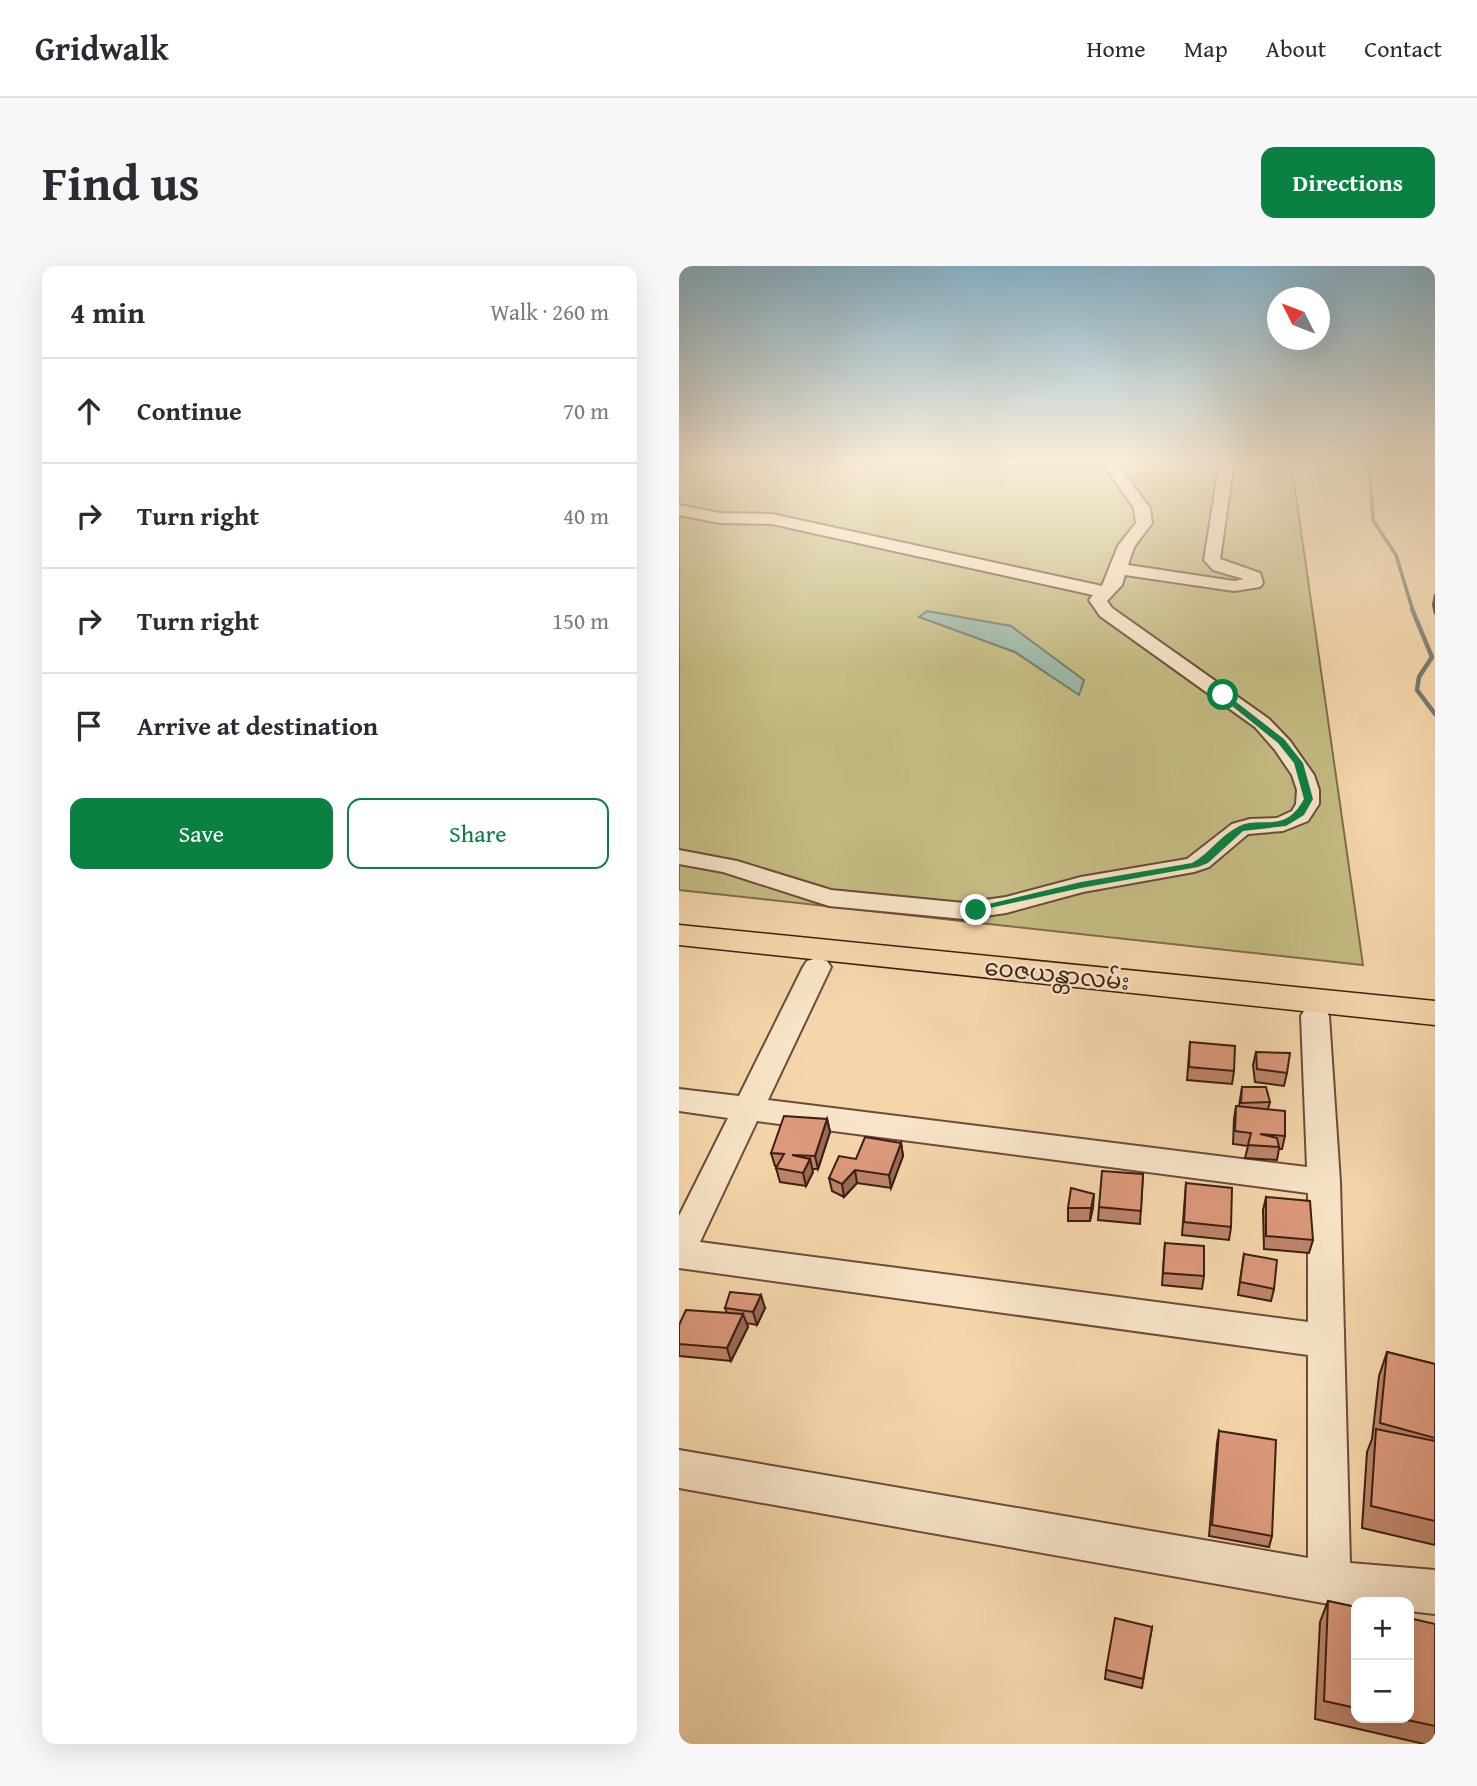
<!DOCTYPE html>
<html lang="en">
<head>
<meta charset="utf-8">
<style>
	body { margin:0; font-family:"Gentium Book Plus","Noto Sans Myanmar",serif; background:#f7f7f7; color:#2b2b33 }
	.controls { position:absolute; right:21px; bottom:21px; display:grid; overflow:hidden; border-radius:14px; box-shadow:0 7px 28px #0002 }
	.controls button { width:63px; height:63px; display:grid; place-items:center; padding:0; border:0; border-bottom:2px solid #e1e1e2; background:#fff; color:#2b2b33; font:35px sans-serif }
	.compass { position:absolute; left:588px; top:21px; width:63px; height:63px; border-radius:50%; background:#fff; box-shadow:0 7px 28px #0002; rotate:312deg }
	.stop { position:absolute; width:21px; height:21px; margin:-16px; border:5px solid #0b8043; border-radius:50%; background:#fff }
	.stop.end { background:#0b8043; border-color:#fff; box-shadow:0 2px 7px #0008 }
	.list { margin:0; padding:0; list-style:none }
	h2 { display:flex; justify-content:space-between; align-items:center; height:91px; margin:0; padding:0 28px; font-size:30px }
	h2 small { font-size:23px; font-weight:400; color:#7c7c81 }
	.list li { display:grid; grid-template-columns:46px 1fr auto; gap:21px; align-items:center; box-sizing:border-box; height:105px; padding:0 28px; border-top:2px solid #e1e1e2 }
	.list b { display:block; font-size:26px; white-space:nowrap }
	.list em { font-size:23px; font-style:normal; color:#7c7c81 }
	.actions { display:flex; gap:14px; padding:21px 28px }
	.actions a { flex:1; padding:16px 0; border:2px solid #0b8043; border-radius:14px; text-align:center; font-size:24px; color:#0b8043 }
	.actions .main { background:#0b8043; color:#fff }
	.icon { flex:none; width:38px; height:38px; fill:none; stroke:currentColor; stroke-width:2; stroke-linecap:round; stroke-linejoin:round }
	.map { position:relative; flex:none; width:756px; height:1478px; overflow:hidden; border-radius:14px }
	header { display:flex; align-items:center; gap:42px; box-sizing:border-box; height:98px; padding:0 35px; background:#fff; border-bottom:2px solid #e1e1e2 }
	header strong { font-size:33px }
	nav { display:flex; gap:38px; margin-inline-start:auto; font-size:24px }
	.intro { display:flex; align-items:center; justify-content:space-between; box-sizing:border-box; height:168px; padding:0 42px }
	h1 { margin:0; font-size:49px }
	.button { padding:18px 32px; border-radius:14px; background:#0b8043; color:#fff; font-size:24px; font-weight:700 }
	main { display:flex; gap:42px; padding:0 42px }
	aside { flex:1; background:#fff; border-radius:14px; box-shadow:0 7px 28px #0002 }
	.map>svg:first-child { display:block }
	.green { fill:#c4bc83; stroke:#806d4b; stroke-width:2; fill-rule:evenodd }
	.water { fill:#9cb9a9; stroke:#767b6d; stroke-width:2 }
	.lines { fill:none; stroke-linecap:round; stroke-linejoin:round }
	.stream-far1 { stroke:#767b6d; stroke-width:3.5 }
	.stream { stroke:#767b6d; stroke-width:4.5 }
	.minor-casing { stroke:#6a4c39; stroke-width:4 }
	.major-casing { stroke:#3c1e13; stroke-width:3 }
	.minor { fill:#f8e4c8; fill-rule:evenodd }
	.major { fill:#f4d6aa; fill-rule:evenodd }
	.wall { fill:#bd846a; stroke:#3c1e13; stroke-width:2 }
	.shaded-wall { fill:#9a6b56; stroke:#3c1e13; stroke-width:2 }
	.building { fill:#dc997b; stroke:#3c1e13; stroke-width:2 }
	.route { fill:#0b8043 }
	.labels { text-anchor:middle; dominant-baseline:central; stroke-width:5; stroke-linejoin:round; paint-order:stroke }
	.street-label { font-size:23px; fill:#3c1e13; stroke:#f8e4c8 }
</style>
</head>
<body>
<header>
<strong>Gridwalk</strong>
<nav><a>Home</a><a>Map</a><a>About</a><a>Contact</a></nav>
</header>
<div class="intro"><h1>Find us</h1><a class="button">Directions</a></div>
<main>
<aside>
<h2>4 min<small>Walk · 260 m</small></h2>
<ul class="list">
<li><svg class="icon" aria-label="ahead" viewBox="0 0 24 24"><path d="M12 20V5M6 11l6-6 6 6"/></svg><div><b>Continue</b></div><em>70 m</em></li>
<li><svg class="icon" aria-label="right" viewBox="0 0 24 24"><path d="M7 20v-9h11M14 6l5 5-5 5"/></svg><div><b>Turn right</b></div><em>40 m</em></li>
<li><svg class="icon" aria-label="right" viewBox="0 0 24 24"><path d="M7 20v-9h11M14 6l5 5-5 5"/></svg><div><b>Turn right</b></div><em>150 m</em></li>
<li><svg class="icon" aria-label="arrive" viewBox="0 0 24 24"><path d="M6 21V4h12l-3 4 3 4H6"/></svg><div><b>Arrive at destination</b></div></li>
</ul>
<div class="actions"><a class="main">Save</a><a>Share</a></div>
</aside>
<div class="map">
<svg width="756" height="1478" viewBox="0 0 756 1478">
	<rect width="100%" height="100%" fill="#f4d6aa"/>
	<filter id="stains"><feTurbulence type="fractalNoise" baseFrequency=".00286" numOctaves="4"/><feColorMatrix values="0 0 0 0 .2 0 0 0 0 .09 0 0 0 0 .02 0 0 0 .5 -.17"/></filter>
	<radialGradient id="worn" r=".72"><stop offset=".6" stop-color="#630" stop-opacity="0"/><stop offset="1" stop-color="#630" stop-opacity=".3"/></radialGradient>
	<path class="green" d="M 0,195 L 612,195 L 684,699 L 0,624 ZM 241,351 L 332,360 L 400,428 L 336,386 Z"/>
	<path class="water" d="M 248,345 L 332,360 L 405,414 L 400,429 L 336,386 L 240,351 Z"/>
	<g class="lines">
		<path class="stream-far1" d="M 690,195 L 694,254 L 717,289 L 734,345"/>
		<path class="stream" d="M 733,343 L 753,391 L 740,411 L 738,424 L 756,448"/>
		<g class="minor-casing">
			<path id="minor" d="M 422,195 L 436,195 L 471,242 L 473,257 L 455,281 L 449,299 L 555,315 L 565,313 L 534,304 L 525,294 L 541,195 L 555,195 L 541,293 L 581,307 L 584,317 L 581,321 L 555,325 L 446,309 L 443,319 L 428,335 L 433,342 L 590,453 L 611,475 L 635,509 L 640,524 L 640,538 L 629,555 L 604,565 L 569,568 L 530,601 L 515,606 L 404,626 L 327,647 L 285,653 L 150,640 L 44,606 L 0,598 L 0,584 L 58,595 L 152,624 L 285,637 L 327,631 L 402,611 L 508,593 L 553,558 L 571,553 L 598,552 L 613,545 L 617,538 L 618,524 L 613,509 L 596,484 L 576,461 L 421,350 L 410,334 L 414,329 L 93,258 L 41,257 L 0,249 L 0,239 L 41,247 L 93,248 L 423,320 L 439,280 L 457,257 L 455,242 Z
				M 138,692 L 148,695 L 152,701 L 89,834 L 628,901 L 622,750 L 626,743 L 636,740 L 646,743 L 650,750 L 661,916 L 671,1297 L 756,1304 L 756,1348 L 730,1345 L 730,1336 L 677,1336 L 677,1341 L 650,1338 L 0,1222 L 0,1184 L 629,1292 L 629,1089 L 0,1002 L 0,950 L 49,852 L 0,845 L 0,823 L 60,830 L 124,701 L 128,695 ZM 78,855 L 629,927 L 629,1056 L 21,976 Z"/>
		</g>
		<g class="major-casing">
			<path id="major" d="M 0,659 L 756,735 L 756,759 L 0,679 Z"/>
		</g>
		<use href="#minor" class="minor"/>
		<use href="#major" class="major"/>
	</g>
	<path class="wall" d="M 756,328 L 756,348 L 754,339 Z
		M 511,776 L 555,805 L 553,818 L 508,814 Z
		M 577,786 L 608,807 L 605,820 L 576,816 L 574,799 Z
		M 563,821 L 591,836 L 589,843 L 606,870 L 603,883 L 600,883 L 598,894 L 566,892 L 569,880 L 554,878 L 555,853 L 557,840 L 560,840 Z
		M 148,853 L 151,866 L 139,903 L 133,903 L 134,906 L 127,920 L 101,916 L 97,902 L 98,900 L 96,900 L 92,887 Z
		M 222,877 L 224,890 L 212,922 L 178,917 L 165,931 L 153,925 L 150,912 L 177,893 Z
		M 464,908 L 461,958 L 419,954 L 420,941 Z
		M 507,917 L 552,961 L 550,974 L 503,969 Z
		M 587,931 L 634,974 L 630,987 L 585,983 L 584,944 Z
		M 414,941 L 411,955 L 389,955 L 389,942 Z
		M 486,977 L 525,1010 L 523,1023 L 483,1019 Z
		M 565,988 L 595,1023 L 592,1035 L 559,1029 Z
		M 46,1042 L 86,1042 L 78,1059 L 67,1057 L 69,1061 L 52,1095 L 0,1090 L 0,1059 L 48,1047 Z
		M 708,1086 L 756,1098 L 756,1279 L 683,1262 L 688,1186 L 693,1173 L 700,1110 Z
		M 540,1165 L 593,1270 L 590,1281 L 530,1270 L 538,1177 Z
		M 649,1335 L 677,1341 L 677,1452 L 730,1452 L 756,1358 L 756,1478 L 745,1478 L 636,1453 L 641,1356 Z
		M 473,1361 L 463,1422 L 426,1413 L 427,1404 Z"/>
	<path class="shaded-wall" d="M 148,853 L 151,866 L 139,903 L 136,890 Z
		M 222,877 L 224,890 L 212,922 L 210,909 Z
		M 131,893 L 134,906 L 127,920 L 124,907 Z
		M 176,904 L 178,917 L 165,931 L 163,918 Z
		M 415,928 L 414,941 L 411,955 L 412,942 Z
		M 82,1029 L 86,1042 L 78,1059 L 74,1046 Z
		M 64,1048 L 69,1061 L 52,1095 L 48,1082 Z"/>
	<path class="building" d="M 511,776 L 556,780 L 555,805 L 510,801 Z
		M 577,786 L 611,787 L 608,807 L 578,803 Z
		M 563,821 L 587,821 L 591,836 L 562,837 Z
		M 557,840 L 606,845 L 606,870 L 581,868 L 598,872 L 600,881 L 569,879 L 572,867 L 556,865 Z
		M 105,850 L 148,853 L 136,890 L 113,889 L 131,893 L 124,907 L 97,902 L 105,888 L 92,887 Z
		M 186,871 L 222,877 L 210,909 L 176,904 L 163,918 L 150,912 L 160,890 L 177,893 Z
		M 423,905 L 464,908 L 462,945 L 420,941 Z
		M 507,917 L 553,922 L 552,961 L 505,956 Z
		M 392,922 L 415,928 L 412,942 L 389,942 Z
		M 587,931 L 631,935 L 634,974 L 587,970 Z
		M 486,977 L 525,980 L 525,1010 L 484,1007 Z
		M 565,988 L 598,994 L 595,1023 L 561,1016 Z
		M 51,1026 L 82,1029 L 74,1046 L 46,1042 Z
		M 7,1044 L 64,1048 L 48,1082 L 0,1078 L 0,1059 Z
		M 708,1086 L 756,1098 L 756,1172 L 701,1157 Z
		M 697,1163 L 756,1175 L 756,1255 L 692,1240 Z
		M 540,1165 L 597,1174 L 593,1270 L 533,1259 Z
		M 649,1335 L 677,1341 L 677,1442 L 645,1435 Z
		M 436,1352 L 473,1361 L 464,1413 L 427,1404 Z
		M 730,1352 L 756,1358 L 756,1460 L 719,1452 L 730,1452 Z"/>
	<linearGradient id="sky" x2="0" y2="1"><stop stop-color="#89b6cf"/><stop offset="0.49" stop-color="#faedd9"/><stop offset="1" stop-color="#faedd9" stop-opacity="0"/></linearGradient>
	<rect width="756" height="402" fill="url(#sky)"/>
	<path class="route" d="M 542,428 L 547,428 L 605,473 L 624,497 L 634,533 L 625,549 L 607,560 L 564,565 L 529,597 L 519,601 L 402,622 L 293,646 L 293,642 L 402,616 L 513,597 C 530,588 540,571 557,562 C 581,547 604,571 625,533 L 615,497 L 599,477 L 542,431 Z"/>
	<g class="labels">
		<g class="street-label">
			<text transform="translate(378 708) rotate(6)">ဝေဇယန္တာလမ်း</text>
		</g>
	</g>
	<rect width="100%" height="100%" filter="url(#stains)"/>
	<rect width="100%" height="100%" fill="url(#worn)"/>
</svg>
<div class="controls">
<button>+</button>
<button>−</button>
</div>
<svg class="compass" viewBox="-18 -18 36 36"><path d="M0-13l5 13h-10z" fill="#e53935"/><path d="M0 13l5-13h-10z" fill="#7c7c81"/></svg>
<div class="stop" style="left:544px;top:429px"></div>
<div class="stop end" style="left:297px;top:644px"></div>
</div>
</main>
</body>
</html>
